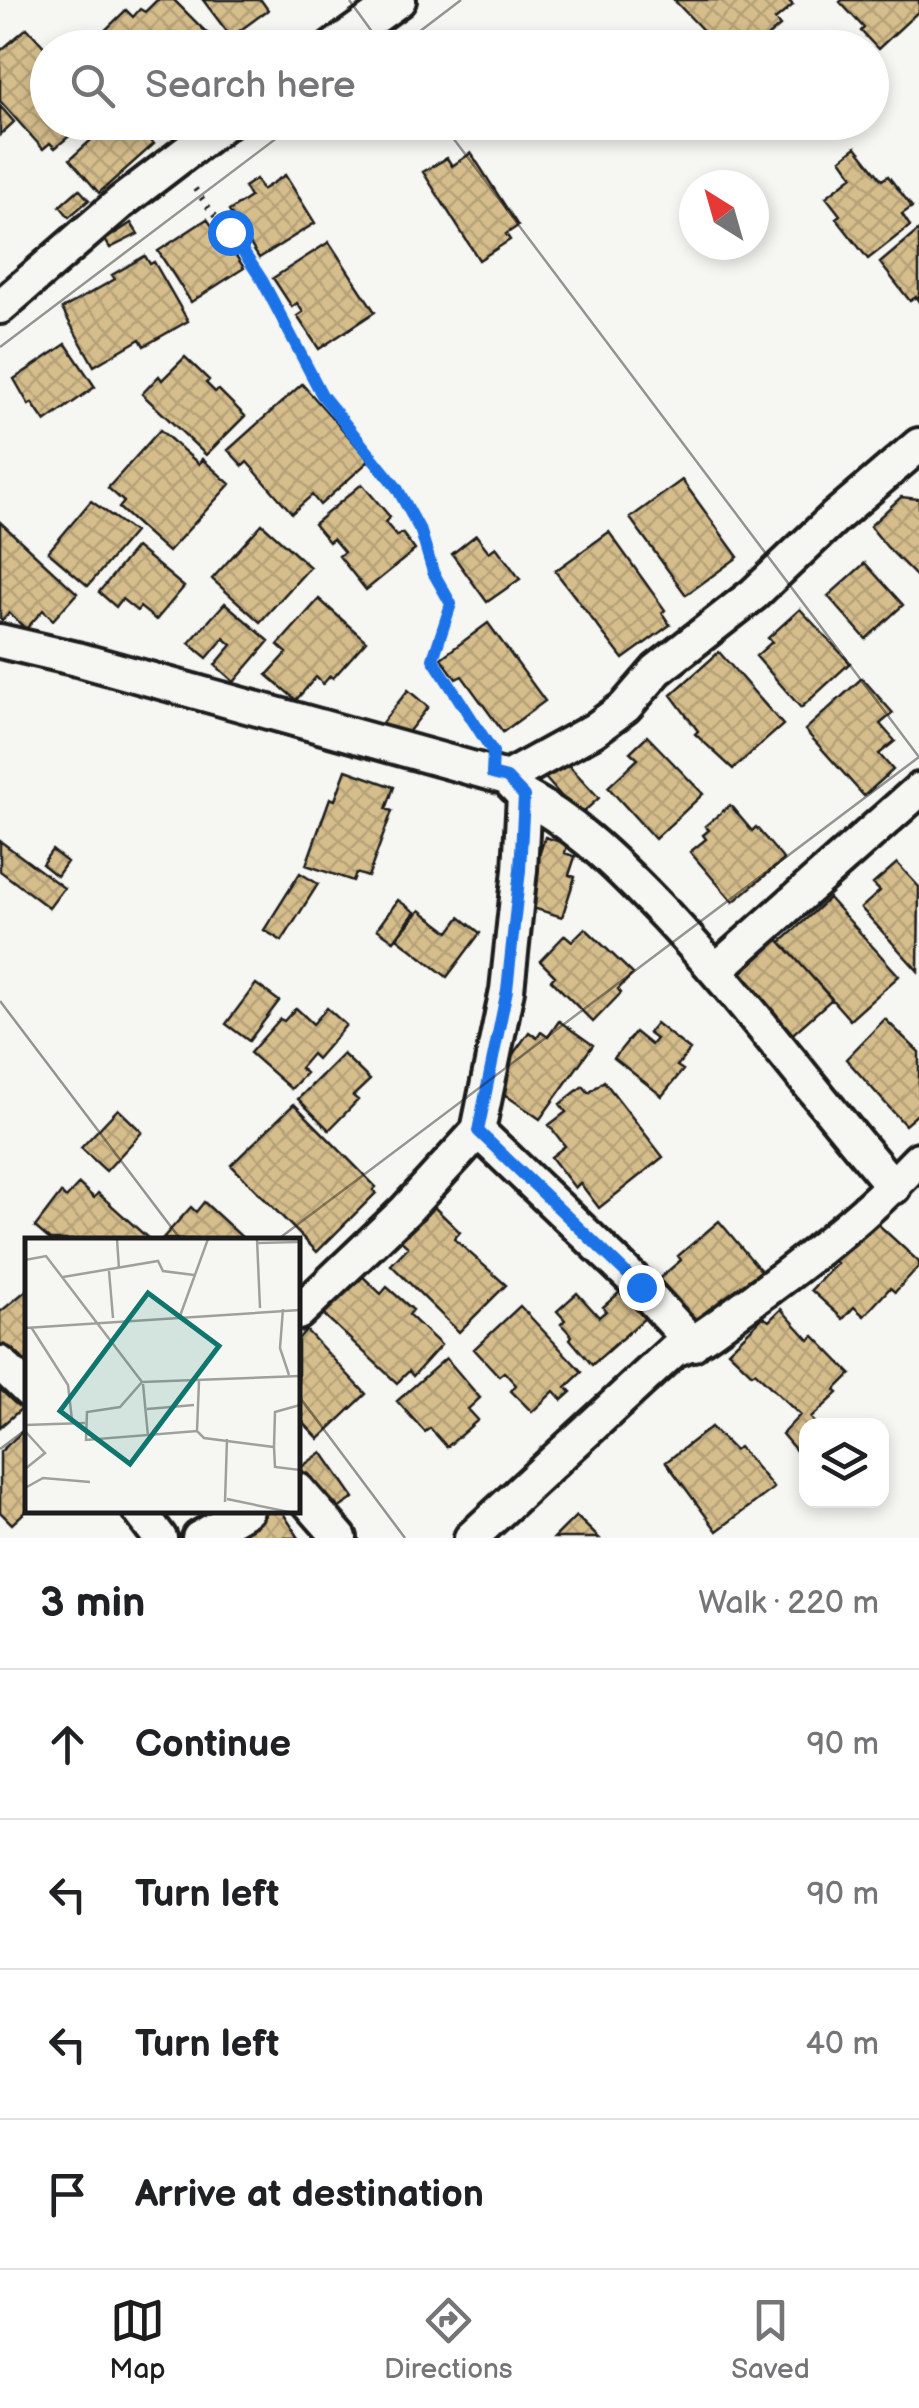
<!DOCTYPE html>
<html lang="en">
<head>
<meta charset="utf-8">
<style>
	body { margin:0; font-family:"Balsamiq Sans",sans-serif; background:#f2f2f2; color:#202124 }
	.controls { position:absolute; right:30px; bottom:30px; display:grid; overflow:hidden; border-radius:20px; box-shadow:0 5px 15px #0003 }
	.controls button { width:90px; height:90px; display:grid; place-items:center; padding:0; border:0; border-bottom:2px solid #e0e0e0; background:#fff; color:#202124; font:50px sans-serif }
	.compass { position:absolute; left:679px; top:170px; width:90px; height:90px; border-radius:50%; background:#fff; box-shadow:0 5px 15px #0003; rotate:323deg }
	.stop { position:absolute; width:30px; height:30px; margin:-22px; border:8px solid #1a73e8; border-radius:50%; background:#fff }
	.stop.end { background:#1a73e8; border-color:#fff; box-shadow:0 2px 10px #0008 }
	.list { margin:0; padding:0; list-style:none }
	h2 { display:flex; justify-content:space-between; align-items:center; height:130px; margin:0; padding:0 40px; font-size:42px }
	h2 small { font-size:32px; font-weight:400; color:#757577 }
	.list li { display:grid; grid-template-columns:65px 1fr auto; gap:30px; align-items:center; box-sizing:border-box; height:150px; padding:0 40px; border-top:2px solid #e0e0e0 }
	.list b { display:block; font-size:38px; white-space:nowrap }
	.list em { font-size:32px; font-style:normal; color:#757577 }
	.icon { flex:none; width:55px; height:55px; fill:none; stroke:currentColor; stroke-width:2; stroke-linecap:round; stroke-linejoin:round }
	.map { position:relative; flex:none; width:919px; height:1538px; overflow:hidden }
	.search { position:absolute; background:#fff; box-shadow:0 5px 15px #0003; left:30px; right:30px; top:30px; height:110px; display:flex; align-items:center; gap:25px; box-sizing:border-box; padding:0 35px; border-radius:55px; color:#757577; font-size:38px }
	.sheet { height:730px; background:#fff }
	nav { display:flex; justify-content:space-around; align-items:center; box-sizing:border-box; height:140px; border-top:2px solid #e0e0e0; background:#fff; font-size:28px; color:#757577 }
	nav a { display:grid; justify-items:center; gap:5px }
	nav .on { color:#1c1c1c }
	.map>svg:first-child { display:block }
	.building { fill:url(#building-cross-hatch); stroke:#1c1c1c; stroke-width:2.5 }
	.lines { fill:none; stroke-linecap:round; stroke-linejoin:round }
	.minor-casing { stroke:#1c1c1c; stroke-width:40 }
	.path { stroke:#1c1c1c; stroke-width:6; stroke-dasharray:2.5 8; stroke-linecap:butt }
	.minor { stroke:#f6f6f2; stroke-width:32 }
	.route { stroke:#1a73e8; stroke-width:12 }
	.ticks { fill:none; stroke:#1c1c1c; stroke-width:2.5; stroke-opacity:0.45 }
	.inset-road { fill:none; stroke:#9f9f9c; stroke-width:2.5 }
	.view { fill:#0f766e; fill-opacity:0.15; stroke:#0f766e; stroke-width:5 }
	.inset-edge { fill:none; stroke:#1c1c1c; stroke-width:5 }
</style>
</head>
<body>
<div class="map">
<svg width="919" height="1538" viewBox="0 0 919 1538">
	<defs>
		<pattern id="building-cross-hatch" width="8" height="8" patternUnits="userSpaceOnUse" patternTransform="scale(2.5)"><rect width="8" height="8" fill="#d5bd8c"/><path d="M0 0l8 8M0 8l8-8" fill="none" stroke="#b6a278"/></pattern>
	</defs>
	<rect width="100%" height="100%" fill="#f6f6f2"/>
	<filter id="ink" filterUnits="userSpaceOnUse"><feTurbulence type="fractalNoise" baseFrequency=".01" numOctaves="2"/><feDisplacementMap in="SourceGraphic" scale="20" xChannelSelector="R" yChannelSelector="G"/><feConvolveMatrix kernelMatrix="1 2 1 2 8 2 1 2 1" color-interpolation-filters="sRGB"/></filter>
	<g filter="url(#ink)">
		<path class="building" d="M 157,0 L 174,0 L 221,47 L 98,48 L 93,42 L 126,10 L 133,17 L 140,9 L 145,12 Z
			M 203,0 L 261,0 L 268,10 L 231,37 Z
			M 674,0 L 788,0 L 793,5 L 775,20 L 780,26 L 754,48 L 745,48 L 737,40 L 729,48 L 720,48 Z
			M 842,0 L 919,0 L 919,11 L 878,49 L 861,31 L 864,28 L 840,2 Z
			M 27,28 L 48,51 L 48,122 L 86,122 L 55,148 L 50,143 L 43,149 L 0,101 L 0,51 Z
			M 0,106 L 14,122 L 0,135 Z
			M 111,122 L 134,122 L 154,144 L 99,193 L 70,159 Z
			M 856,147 L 882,180 L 888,176 L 912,207 L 902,214 L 910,226 L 868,259 L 836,218 L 840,215 L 826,197 L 853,176 L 841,159 Z
			M 471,153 L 518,226 L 506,234 L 510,240 L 479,260 L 423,172 L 447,158 L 452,166 Z
			M 285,175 L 315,223 L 259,258 L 229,211 L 250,197 L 244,187 L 256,179 L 262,190 Z
			M 79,189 L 89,200 L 69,217 L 60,206 Z
			M 207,219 L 215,230 L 218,228 L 244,268 L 191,302 L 158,251 Z
			M 131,223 L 138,234 L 110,248 L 105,240 Z
			M 919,230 L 919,302 L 916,297 L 910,301 L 880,263 Z
			M 329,242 L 375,312 L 319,349 L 297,316 L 303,312 L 297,303 L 292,307 L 273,278 Z
			M 145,256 L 150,264 L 154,262 L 188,321 L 144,346 L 140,339 L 94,366 L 62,309 L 115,279 L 112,275 Z
			M 66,344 L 95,387 L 45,422 L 32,403 L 29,405 L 14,379 Z
			M 185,357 L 209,380 L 206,383 L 215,392 L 219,390 L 245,416 L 206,455 L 142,394 L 159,376 L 162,380 Z
			M 302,384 L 370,460 L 320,505 L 312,495 L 292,513 L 247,462 L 243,466 L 228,450 Z
			M 160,430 L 199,464 L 202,459 L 230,484 L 168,552 L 119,508 L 124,502 L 108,488 Z
			M 682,480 L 738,557 L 686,595 L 630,518 Z
			M 362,484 L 390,517 L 385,522 L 397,536 L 402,533 L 415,550 L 366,590 L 339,556 L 344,552 L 333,539 L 329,542 L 314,524 Z
			M 901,497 L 919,499 L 919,579 L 887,547 L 870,526 Z
			M 91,501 L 134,532 L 88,586 L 48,552 Z
			M 0,522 L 77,593 L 53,620 L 43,610 L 26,629 L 9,613 L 2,620 L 0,618 Z
			M 262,524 L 310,567 L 260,622 L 212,579 Z
			M 609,532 L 665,610 L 662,613 L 670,625 L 623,659 L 555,571 Z
			M 476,535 L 489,552 L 496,547 L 520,579 L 487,602 L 452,554 Z
			M 136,547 L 184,587 L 156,620 L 140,607 L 137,611 L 122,599 L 116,607 L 99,592 Z
			M 865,563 L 903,605 L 866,639 L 828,596 Z
			M 319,599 L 366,641 L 333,678 L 330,676 L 323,684 L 316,677 L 296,700 L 267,675 L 287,653 L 278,645 Z
			M 225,603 L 269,641 L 234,682 L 215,665 L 232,645 L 224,638 L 207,658 L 189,643 Z
			M 800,609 L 850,663 L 801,708 L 756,656 L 772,642 L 768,638 Z
			M 488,623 L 545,701 L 503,732 L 462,676 L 456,679 L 441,658 Z
			M 719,652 L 783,725 L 733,769 L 695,734 L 698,731 L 671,695 Z
			M 862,678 L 893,713 L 880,724 L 895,741 L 879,754 L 893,770 L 864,796 L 805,730 Z
			M 408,690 L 428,707 L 402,740 L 381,724 Z
			M 647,736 L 703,794 L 655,839 L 608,787 L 638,759 L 630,752 Z
			M 563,759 L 599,798 L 579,816 L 539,771 Z
			M 346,770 L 394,787 L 386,809 L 392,811 L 368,877 L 356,873 L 353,881 L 306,865 L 330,798 L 335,800 Z
			M 730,805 L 752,831 L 756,827 L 784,860 L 733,902 L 690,852 L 706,839 L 703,835 L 709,830 L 705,826 Z
			M 545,837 L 567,844 L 565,853 L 575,857 L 569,875 L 575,877 L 562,917 L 523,905 Z
			M 0,841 L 64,888 L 49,908 L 0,871 Z
			M 52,850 L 67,862 L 57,876 L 42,864 Z
			M 897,863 L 919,887 L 918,971 L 861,908 L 880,891 L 873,884 Z
			M 300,873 L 318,884 L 282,941 L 264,930 Z
			M 829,898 L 899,976 L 850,1020 L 781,942 Z
			M 398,900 L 415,912 L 394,941 L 377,929 Z
			M 420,910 L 449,932 L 460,917 L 480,933 L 447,977 L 397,938 Z
			M 585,928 L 633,974 L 618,989 L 621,993 L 593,1022 L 551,980 L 555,976 L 540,961 L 565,935 L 572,941 Z
			M 776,937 L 832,999 L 786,1040 L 730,978 Z
			M 256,984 L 279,1001 L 249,1041 L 226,1024 Z
			M 296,1008 L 313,1024 L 327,1008 L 346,1025 L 317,1059 L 312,1054 L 300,1068 L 306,1073 L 291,1089 L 250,1053 L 280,1019 L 284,1021 Z
			M 885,1019 L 919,1052 L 919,1113 L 905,1125 L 846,1059 Z
			M 559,1021 L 593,1045 L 540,1119 L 491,1085 L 529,1032 L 537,1038 L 541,1032 L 548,1037 Z
			M 656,1023 L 690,1050 L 677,1066 L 683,1070 L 662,1096 L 614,1058 L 635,1032 L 651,1045 L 656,1039 L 648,1033 Z
			M 343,1054 L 370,1080 L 353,1096 L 358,1100 L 329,1130 L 298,1099 Z
			M 604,1081 L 663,1157 L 599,1208 L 580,1183 L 575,1188 L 551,1157 L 565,1146 L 549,1125 L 566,1112 L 560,1104 L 583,1086 L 589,1093 Z
			M 294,1104 L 376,1187 L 373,1190 L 376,1193 L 317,1252 L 231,1165 Z
			M 118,1109 L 142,1132 L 106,1171 L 81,1148 Z
			M 79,1184 L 94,1198 L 98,1193 L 150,1240 L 50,1240 L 35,1227 L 61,1193 L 66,1198 Z
			M 204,1202 L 245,1240 L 162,1239 L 191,1207 L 196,1212 Z
			M 432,1205 L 460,1232 L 454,1239 L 506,1285 L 459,1332 L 391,1265 L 408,1247 L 399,1239 Z
			M 869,1216 L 919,1262 L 919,1266 L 895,1292 L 890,1288 L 864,1316 L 854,1307 L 843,1319 L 811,1290 L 837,1263 L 831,1258 Z
			M 719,1221 L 767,1278 L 694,1331 L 654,1283 L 681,1260 L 678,1256 Z
			M 359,1273 L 381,1294 L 387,1287 L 413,1310 L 409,1315 L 441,1345 L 413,1376 L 409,1371 L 397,1383 L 322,1313 Z
			M 28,1289 L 28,1376 L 0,1354 L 0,1312 Z
			M 621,1291 L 645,1318 L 592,1365 L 570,1339 L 572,1336 L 561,1324 L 565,1320 L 557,1311 L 577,1293 L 599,1317 L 606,1311 L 603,1307 Z
			M 520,1306 L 582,1372 L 566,1387 L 571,1392 L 562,1400 L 554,1391 L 532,1412 L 511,1391 L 516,1385 L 504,1372 L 499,1376 L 474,1349 Z
			M 781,1309 L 809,1340 L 814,1336 L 851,1374 L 835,1390 L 838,1393 L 811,1418 L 818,1426 L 806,1426 L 806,1446 L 799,1454 L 782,1434 L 800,1415 L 755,1372 L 752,1374 L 728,1351 L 763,1317 L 769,1321 Z
			M 306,1330 L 366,1394 L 319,1439 L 299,1418 L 303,1415 L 298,1409 L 298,1339 Z
			M 446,1358 L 480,1398 L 468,1409 L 478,1420 L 447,1447 L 430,1428 L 425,1432 L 397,1401 Z
			M 0,1368 L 28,1403 L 0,1427 Z
			M 28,1426 L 28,1509 L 12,1524 L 0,1512 L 0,1452 Z
			M 711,1427 L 734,1450 L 739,1447 L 774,1488 L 717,1531 L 666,1462 Z
			M 322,1452 L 354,1498 L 332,1513 L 328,1501 L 300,1468 Z
			M 269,1510 L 281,1510 L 299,1538 L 227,1538 Z
			M 576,1516 L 599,1538 L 554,1538 Z"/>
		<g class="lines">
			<g class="minor-casing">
				<path id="minor" d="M 332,48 L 399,0
					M 0,307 L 120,203 L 226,122
					M 0,641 L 77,659 L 507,778 L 524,796 L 520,870 L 507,990 L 478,1131 L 405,1211 L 298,1313
					M 507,778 L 594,730 L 625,707 L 657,670 L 754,594 L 834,518 L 919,445
					M 524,796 C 571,821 610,858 647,896 C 737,987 811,1091 894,1187
					M 716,970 L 919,790
					M 478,1131 L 641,1287 L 693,1344
					M 0,1363 L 28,1390
					M 298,1490 L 340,1538
					M 139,1510 L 160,1538
					M 199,1538 L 247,1510
					M 471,1538 L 674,1350 C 702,1341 722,1322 746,1305 C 807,1261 867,1214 919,1159"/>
			</g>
			<path class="path" d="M 195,189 L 262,280 L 322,395 L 397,488 L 421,532 L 433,572 L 451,604 L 433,659 L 480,733"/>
			<use href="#minor" class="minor"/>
		</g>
	</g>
	<g class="lines" filter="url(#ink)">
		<path class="route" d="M 230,232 L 262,280 L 322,395 L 397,488 L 421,532 L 433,572 L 451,604 L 433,659 L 493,752 L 492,774 L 507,778 L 524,796 L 520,870 L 507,990 L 478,1131 L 641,1287"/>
	</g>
	<path class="ticks" d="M 349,0 L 384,48M 398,48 L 461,0M 441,122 L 919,757M 0,347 L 298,122M 0,1001 L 181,1240M 277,1240 L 919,757M 298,1395 L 405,1538M 0,1449 L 28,1428"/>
	<g transform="translate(25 1238)">
		<rect width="275" height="275" fill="#f6f6f2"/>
		<path class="inset-road" d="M 92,1 L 94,31M 232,1 L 235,70M 232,5 L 275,4M 0,22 L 21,18 L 117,144 L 95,169 L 62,174 L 61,202 L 172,193 L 179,200 L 249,209 L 250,174 L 275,167M 84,33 L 88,80M 38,39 L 133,23 L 138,33 L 169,37M 258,71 L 255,110 L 264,137M 155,78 L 183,1M 6,89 L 43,147 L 47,182M 0,90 L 275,72M 117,144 L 275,138M 118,146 L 123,198M 122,171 L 169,167M 0,187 L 60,185M 0,193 L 20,215 L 0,231M 172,193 L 174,143M 249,209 L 250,229 L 275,232M 0,250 L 18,240 L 65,244M 202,261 L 264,274M 200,264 L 202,201"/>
		<path class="view" d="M 123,55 L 194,108 L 105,226 L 35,173 Z"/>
		<rect width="275" height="275" class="inset-edge"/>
	</g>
</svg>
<div class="controls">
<button><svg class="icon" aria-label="layers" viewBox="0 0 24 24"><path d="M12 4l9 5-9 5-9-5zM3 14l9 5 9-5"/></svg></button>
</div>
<svg class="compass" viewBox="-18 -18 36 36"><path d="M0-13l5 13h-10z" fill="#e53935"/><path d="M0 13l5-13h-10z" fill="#757577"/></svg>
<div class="stop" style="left:230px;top:232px"></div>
<div class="stop end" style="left:641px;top:1287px"></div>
<div class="search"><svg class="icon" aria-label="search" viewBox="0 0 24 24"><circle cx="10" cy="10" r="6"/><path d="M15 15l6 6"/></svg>Search here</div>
</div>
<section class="sheet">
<h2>3 min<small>Walk · 220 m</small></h2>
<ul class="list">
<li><svg class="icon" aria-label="ahead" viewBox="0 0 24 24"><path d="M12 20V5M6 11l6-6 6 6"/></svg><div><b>Continue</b></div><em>90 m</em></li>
<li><svg class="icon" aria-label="left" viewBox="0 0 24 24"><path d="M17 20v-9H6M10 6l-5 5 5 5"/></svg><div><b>Turn left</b></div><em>90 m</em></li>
<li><svg class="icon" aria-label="left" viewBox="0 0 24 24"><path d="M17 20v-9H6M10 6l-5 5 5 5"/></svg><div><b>Turn left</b></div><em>40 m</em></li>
<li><svg class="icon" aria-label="arrive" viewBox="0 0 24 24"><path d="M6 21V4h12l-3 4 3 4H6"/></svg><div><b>Arrive at destination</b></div></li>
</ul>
</section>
<nav>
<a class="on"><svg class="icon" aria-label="map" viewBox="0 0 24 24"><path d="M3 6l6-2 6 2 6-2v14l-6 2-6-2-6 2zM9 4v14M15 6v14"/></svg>Map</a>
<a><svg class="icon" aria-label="directions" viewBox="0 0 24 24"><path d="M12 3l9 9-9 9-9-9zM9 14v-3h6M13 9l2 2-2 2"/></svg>Directions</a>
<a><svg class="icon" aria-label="saved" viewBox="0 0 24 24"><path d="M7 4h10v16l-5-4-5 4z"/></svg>Saved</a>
</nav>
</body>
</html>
